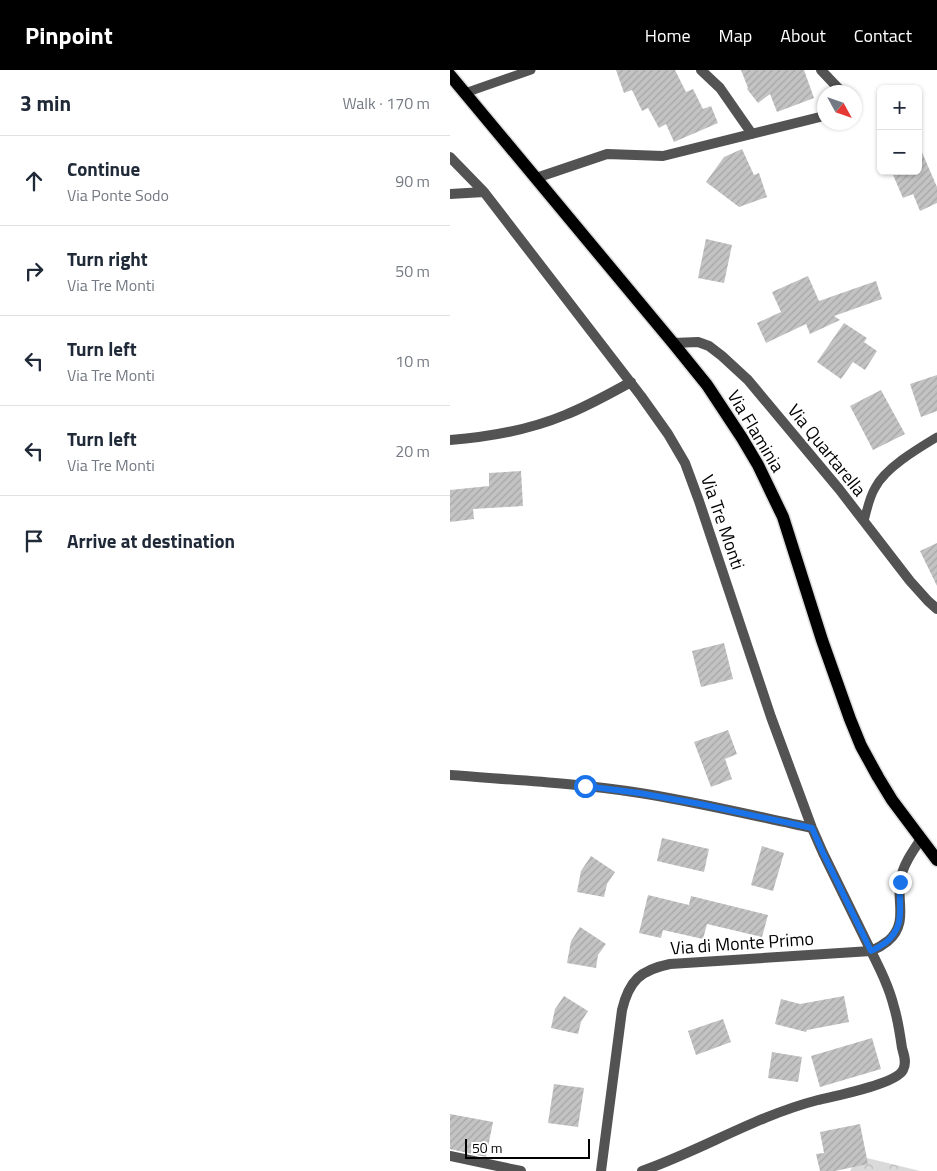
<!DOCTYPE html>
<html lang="en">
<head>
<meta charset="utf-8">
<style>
	body { margin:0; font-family:"Titillium Web",sans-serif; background:#f2f2f3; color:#1f2937 }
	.controls { position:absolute; right:15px; top:15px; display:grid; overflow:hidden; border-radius:8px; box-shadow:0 1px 4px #0004 }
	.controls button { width:45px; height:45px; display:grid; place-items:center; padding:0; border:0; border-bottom:1px solid #e0e1e3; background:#fff; color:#1f2937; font:25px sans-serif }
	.compass { position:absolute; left:367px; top:15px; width:45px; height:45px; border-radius:50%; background:#fff; box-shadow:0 1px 4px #0004; rotate:130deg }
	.scale { position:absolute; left:15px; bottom:12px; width:125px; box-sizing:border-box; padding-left:5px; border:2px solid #000; border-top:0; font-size:14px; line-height:18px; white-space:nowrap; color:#000; -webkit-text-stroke:4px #fff; paint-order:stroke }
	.stop { position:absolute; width:15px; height:15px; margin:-11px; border:4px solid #1a73e8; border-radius:50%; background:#fff }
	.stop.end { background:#1a73e8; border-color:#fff; box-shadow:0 1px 5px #0008 }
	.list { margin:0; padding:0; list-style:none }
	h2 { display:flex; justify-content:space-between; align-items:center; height:65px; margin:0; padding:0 20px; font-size:21px }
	h2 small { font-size:16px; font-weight:400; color:#747a83 }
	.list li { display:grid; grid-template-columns:32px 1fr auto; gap:15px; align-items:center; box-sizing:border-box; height:90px; padding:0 20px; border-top:1px solid #e0e1e3 }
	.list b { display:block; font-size:19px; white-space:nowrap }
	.list p { margin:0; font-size:16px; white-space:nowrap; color:#747a83 }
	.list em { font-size:16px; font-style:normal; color:#747a83 }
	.icon { flex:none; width:28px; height:28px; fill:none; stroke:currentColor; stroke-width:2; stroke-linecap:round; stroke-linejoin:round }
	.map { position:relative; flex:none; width:487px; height:1101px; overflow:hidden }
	header { display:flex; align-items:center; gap:30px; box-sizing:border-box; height:70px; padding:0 25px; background:#000; color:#fff }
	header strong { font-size:24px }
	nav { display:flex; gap:28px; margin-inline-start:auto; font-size:18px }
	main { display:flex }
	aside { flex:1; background:#fff }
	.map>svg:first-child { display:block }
	.forest { fill:url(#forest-crowns) }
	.building { fill:url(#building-hatch) }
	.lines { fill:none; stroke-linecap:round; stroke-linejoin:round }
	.primary-casing { stroke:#dbdbdb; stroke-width:15 }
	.service { stroke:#535353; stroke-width:9 }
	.minor { stroke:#535353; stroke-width:10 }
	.primary { stroke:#000; stroke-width:12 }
	.route { stroke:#1a73e8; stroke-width:6 }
	.labels { text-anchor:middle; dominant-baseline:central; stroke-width:4; stroke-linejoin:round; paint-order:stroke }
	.street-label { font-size:18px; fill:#000; stroke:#fff }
</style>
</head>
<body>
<header>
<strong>Pinpoint</strong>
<nav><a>Home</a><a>Map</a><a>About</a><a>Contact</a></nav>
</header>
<main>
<aside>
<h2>3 min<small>Walk · 170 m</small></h2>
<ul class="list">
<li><svg class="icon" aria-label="ahead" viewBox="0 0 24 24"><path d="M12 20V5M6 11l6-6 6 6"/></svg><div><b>Continue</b><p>Via Ponte Sodo</p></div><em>90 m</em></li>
<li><svg class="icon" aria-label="right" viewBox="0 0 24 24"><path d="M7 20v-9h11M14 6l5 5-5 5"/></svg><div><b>Turn right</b><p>Via Tre Monti</p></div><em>50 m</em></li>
<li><svg class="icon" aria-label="left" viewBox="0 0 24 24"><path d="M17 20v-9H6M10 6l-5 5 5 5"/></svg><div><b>Turn left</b><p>Via Tre Monti</p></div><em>10 m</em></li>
<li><svg class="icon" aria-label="left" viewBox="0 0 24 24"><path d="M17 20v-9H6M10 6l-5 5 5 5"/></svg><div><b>Turn left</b><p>Via Tre Monti</p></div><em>20 m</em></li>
<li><svg class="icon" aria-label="arrive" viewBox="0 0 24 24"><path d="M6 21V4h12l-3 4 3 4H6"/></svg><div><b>Arrive at destination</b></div></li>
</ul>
</aside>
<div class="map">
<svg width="487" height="1101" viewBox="0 0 487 1101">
	<defs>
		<pattern id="forest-crowns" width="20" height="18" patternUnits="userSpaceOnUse" patternTransform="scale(1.25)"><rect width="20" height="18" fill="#dadada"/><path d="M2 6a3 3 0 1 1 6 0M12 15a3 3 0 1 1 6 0" fill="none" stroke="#b9b9b9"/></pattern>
		<pattern id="building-hatch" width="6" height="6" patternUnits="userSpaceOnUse" patternTransform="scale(1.25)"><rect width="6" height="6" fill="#c3c3c3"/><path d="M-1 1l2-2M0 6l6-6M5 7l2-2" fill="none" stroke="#a6a6a6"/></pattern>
	</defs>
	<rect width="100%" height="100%" fill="#fff"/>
	<path class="forest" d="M 409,1086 L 470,1101 L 400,1101 Z"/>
	<path class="building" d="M 166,0 L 225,0 L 236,22 L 243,19 L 253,39 L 261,36 L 268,53 L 224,72 L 216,54 L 209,58 L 198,38 L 192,41 L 182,20 L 174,23 Z
		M 291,0 L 354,0 L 364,28 L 327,42 L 320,24 L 308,33 L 297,19 L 298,18 Z
		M 468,73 L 487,117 L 487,133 L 470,141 L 463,124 L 453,128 L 443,105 L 451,101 L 468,101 Z
		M 292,79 L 304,105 L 309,103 L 317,127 L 289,137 L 256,112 L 274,87 Z
		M 256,169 L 282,175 L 274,213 L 248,208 Z
		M 358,206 L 369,231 L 426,211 L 432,229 L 384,246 L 390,250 L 360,264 L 356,254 L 316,273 L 307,253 L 331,242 L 322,222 Z
		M 394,253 L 417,268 L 414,272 L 427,281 L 415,300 L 403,292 L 391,309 L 367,292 Z
		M 487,305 L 487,341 L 471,347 L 460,314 Z
		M 431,320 L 455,364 L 423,380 L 400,336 Z
		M 71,401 L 73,436 L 23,439 L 24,449 L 0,452 L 0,420 L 39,416 L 39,403 Z
		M 487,473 L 487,516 L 470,481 Z
		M 274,573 L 283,609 L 251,617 L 242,581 Z
		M 278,660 L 287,684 L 275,689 L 282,709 L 261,717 L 244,672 Z
		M 212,768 L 259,779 L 254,802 L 207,791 Z
		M 312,776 L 334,783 L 323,821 L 301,815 Z
		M 141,786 L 165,802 L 157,814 L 154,827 L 127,822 L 131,801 Z
		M 198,825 L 239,835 L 241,826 L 318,845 L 312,867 L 257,854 L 253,869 L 213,860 L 211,868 L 189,863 Z
		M 130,857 L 156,874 L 148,885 L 146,898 L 117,893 L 121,871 Z
		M 114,926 L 138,941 L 131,952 L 128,964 L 101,958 L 105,939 Z
		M 394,926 L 399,952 L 357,960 L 356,962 L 325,954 L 331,929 L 350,934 Z
		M 273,949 L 281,972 L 246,985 L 238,961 Z
		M 422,968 L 431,999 L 370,1017 L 361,986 Z
		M 322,982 L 352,987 L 348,1012 L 318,1008 Z
		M 104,1014 L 134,1018 L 128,1057 L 98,1053 Z
		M 0,1044 L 43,1052 L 36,1087 L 0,1079 Z
		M 410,1054 L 418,1094 L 385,1101 L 370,1101 L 366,1084 L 374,1083 L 370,1062 Z"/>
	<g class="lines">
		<g class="primary-casing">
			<path id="primary" d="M 0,5 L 223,273 L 257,315 L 292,368 L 308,395 L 333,447 L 372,570 L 400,649 L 411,676 L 428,707 L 442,730 L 487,790"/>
		</g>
		<path class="service" d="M 15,23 L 81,0
			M 414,451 C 417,440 419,428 425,418 C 435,398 467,379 487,367"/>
		<path class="minor" d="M 251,0 L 270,18 L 302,64
			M 371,0 L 389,19 L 389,22
			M 0,87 L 34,122 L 191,326 L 218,364 L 235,393 L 249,431 L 321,647 L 362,758 L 373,783 L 421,881 C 428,878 433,875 438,871 C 458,854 447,833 450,811 C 453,795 462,782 471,769
			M 86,108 L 157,84 L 213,86 L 374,46
			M 0,124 L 34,122
			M 223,273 L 248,272 L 259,276 L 272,286 L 298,310 L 389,419 L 460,511 L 478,531 L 487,539
			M 0,370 C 39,367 79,360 115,345 C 138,336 159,324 181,312
			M 0,705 C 63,710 127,713 190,723 C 247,732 305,746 362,758
			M 0,1086 L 71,1101
			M 151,1101 L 172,940 C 179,911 190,900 220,894 L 421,881 C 430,899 439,917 444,937 C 448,950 450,964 452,978 C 454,985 457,993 453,1000 C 446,1014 385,1026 368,1030 C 306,1046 252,1080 192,1101"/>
		<use href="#primary" class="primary"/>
	</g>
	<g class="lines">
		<path class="route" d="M 135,716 L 189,723 L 250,734 L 362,758 L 373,783 L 421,881 C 426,879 430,876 435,873 C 457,856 448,836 450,812"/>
	</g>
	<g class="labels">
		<g class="street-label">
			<text transform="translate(306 361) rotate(59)">Via Flaminia</text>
			<text transform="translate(377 380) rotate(51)">Via Quartarella</text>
			<text transform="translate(273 452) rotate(71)">Via Tre Monti</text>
			<text transform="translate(292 873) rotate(-4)">Via di Monte Primo</text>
		</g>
	</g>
</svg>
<div class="controls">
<button>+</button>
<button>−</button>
</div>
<svg class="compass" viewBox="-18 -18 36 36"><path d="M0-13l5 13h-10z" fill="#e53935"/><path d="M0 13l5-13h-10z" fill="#747a83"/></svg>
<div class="scale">50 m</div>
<div class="stop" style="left:135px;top:716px"></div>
<div class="stop end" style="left:450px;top:812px"></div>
</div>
</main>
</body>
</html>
